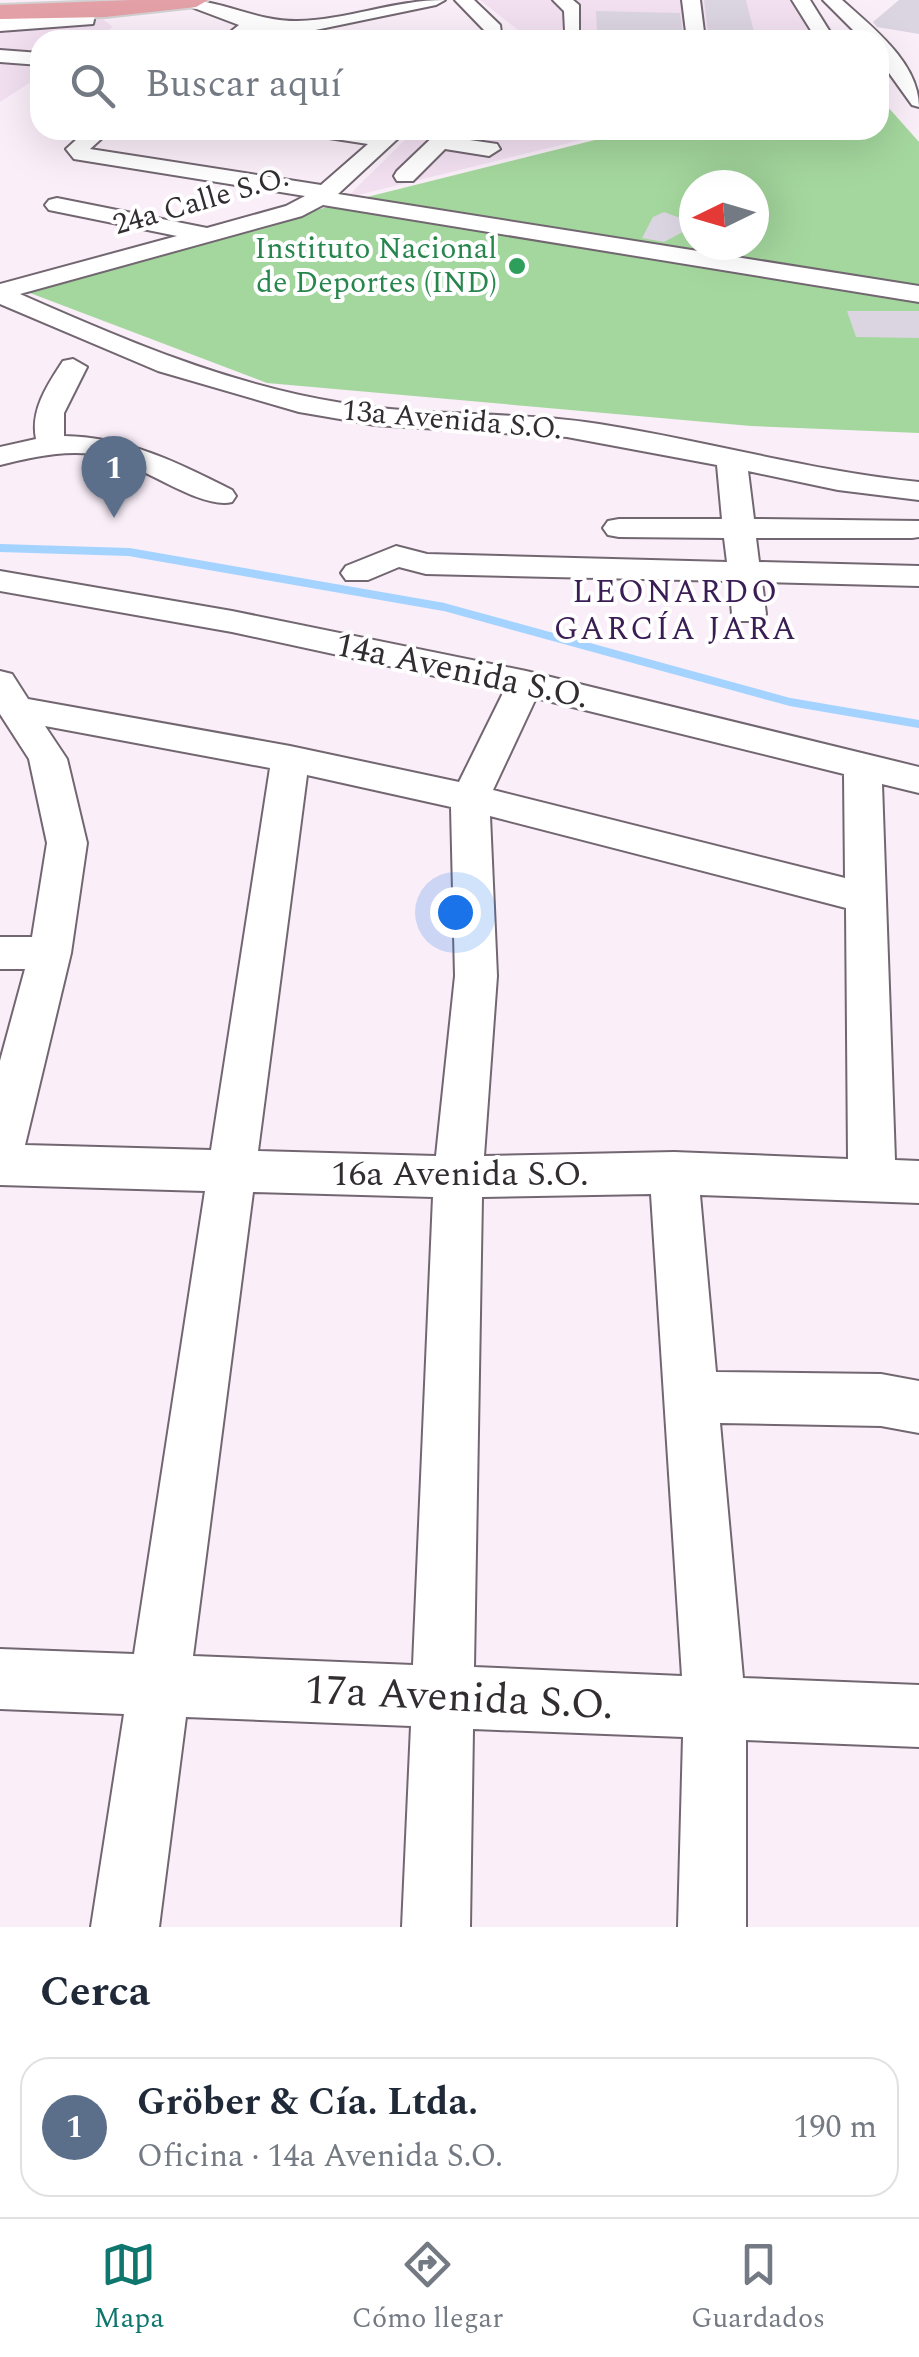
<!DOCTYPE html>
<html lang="es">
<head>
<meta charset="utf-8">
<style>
	body { margin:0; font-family:Spectral,serif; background:#f2f2f3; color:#1f2937 }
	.compass { position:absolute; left:679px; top:170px; width:90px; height:90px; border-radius:50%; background:#fff; box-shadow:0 10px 40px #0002; rotate:265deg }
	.you { position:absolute; left:455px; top:912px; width:35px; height:35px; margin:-25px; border:8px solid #fff; border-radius:50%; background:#1a73e8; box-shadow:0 0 0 15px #1a73e833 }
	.badge { display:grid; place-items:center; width:65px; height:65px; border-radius:50%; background:#0f766e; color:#fff; font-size:32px; font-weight:700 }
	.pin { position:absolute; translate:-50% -82px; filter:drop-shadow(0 2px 5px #0008) }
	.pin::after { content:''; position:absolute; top:52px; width:35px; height:30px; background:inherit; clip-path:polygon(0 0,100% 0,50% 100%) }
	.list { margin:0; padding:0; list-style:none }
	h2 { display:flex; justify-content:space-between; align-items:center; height:130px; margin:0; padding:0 40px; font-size:42px }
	h2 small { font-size:32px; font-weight:400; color:#747a83 }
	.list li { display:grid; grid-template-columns:65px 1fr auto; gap:30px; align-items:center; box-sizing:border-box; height:140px; margin:0 20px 20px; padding:0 20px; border:2px solid #e0e1e3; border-radius:30px }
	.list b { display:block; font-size:38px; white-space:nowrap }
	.list p { margin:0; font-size:32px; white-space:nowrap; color:#747a83 }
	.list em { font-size:32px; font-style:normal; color:#747a83 }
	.icon { flex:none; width:55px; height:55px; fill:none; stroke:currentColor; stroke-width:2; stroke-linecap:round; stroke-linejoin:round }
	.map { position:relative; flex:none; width:919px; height:1927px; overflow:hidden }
	.search { position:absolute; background:#fff; box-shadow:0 10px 40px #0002; left:30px; right:30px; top:30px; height:110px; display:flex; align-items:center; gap:25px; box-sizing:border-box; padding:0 35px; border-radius:30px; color:#747a83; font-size:38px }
	.sheet { height:290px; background:#fff }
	nav { display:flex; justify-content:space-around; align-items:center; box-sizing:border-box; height:140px; border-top:2px solid #e0e1e3; background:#fff; font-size:28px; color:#747a83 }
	nav a { display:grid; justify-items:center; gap:5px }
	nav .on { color:#0f766e }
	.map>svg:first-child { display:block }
	.built { fill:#f2e0f1 }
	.green { fill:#a4d79d; fill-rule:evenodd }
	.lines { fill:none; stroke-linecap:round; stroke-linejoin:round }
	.stream { stroke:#a4d3ff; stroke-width:8 }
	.building { fill:#dbd4e1 }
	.minor-casing { stroke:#726771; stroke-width:4 }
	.major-casing { stroke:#d2d1d2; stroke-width:4 }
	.minor { fill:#fff; fill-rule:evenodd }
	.major { fill:#e3a0a6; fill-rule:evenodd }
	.leisure-dot { fill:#2e9e5b; stroke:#fff; stroke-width:4 }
	.labels { text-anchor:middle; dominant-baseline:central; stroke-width:8; stroke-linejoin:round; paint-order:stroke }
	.far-street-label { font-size:30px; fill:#312d31; stroke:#fff }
	.far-leisure-label { font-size:30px; fill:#27864d; stroke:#fff; text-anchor:end }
	.far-neighbourhood-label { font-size:32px; letter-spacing:2.5px; fill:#3b1d55; stroke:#fff }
	.street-label { font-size:35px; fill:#312d31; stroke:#fff }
	.near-street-label { font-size:42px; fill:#312d31; stroke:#fff }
</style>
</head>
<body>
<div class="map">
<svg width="919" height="1927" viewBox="0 0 919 1927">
	<rect width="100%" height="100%" fill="#faeef9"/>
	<path class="built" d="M 480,0 L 812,0 L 839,40 L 508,40 L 518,30 Z
		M 0,17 L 100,17 L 113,27 L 94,40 L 40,40 L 40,76 L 0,102 Z
		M 415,130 L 622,130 L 346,198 Z"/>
	<path class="green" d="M 879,97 L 919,142 L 919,433 L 751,426 L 267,383 L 30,293 L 39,287 L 331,206 L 635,130 L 879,130 ZM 694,185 L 754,185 L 754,245 L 694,245 Z"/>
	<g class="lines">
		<path class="stream" d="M 0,548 L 129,552 L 444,607 L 790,702 L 919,724"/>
	</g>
	<path class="building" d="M 704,0 L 746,0 L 756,40 L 709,40 Z
		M 899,0 L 919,0 L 919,34 L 877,27 L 873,22 Z
		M 596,11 L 680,13 L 683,35 L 597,33 Z
		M 664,212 L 694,223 L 694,226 L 664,242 L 642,238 L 653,217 Z
		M 847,311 L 919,311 L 919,338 L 856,337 Z"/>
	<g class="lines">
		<g class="minor-casing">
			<path id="minor" d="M 184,0 C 223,0 257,22 298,21 C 347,20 394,0 445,0 L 436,5 L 301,33 L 257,30 L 242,40 L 220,40 L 239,25 L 186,5 Z
				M 455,0 L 474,0 L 500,25 L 502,40 L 484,40 L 484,30 Z
				M 553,0 L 573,0 L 579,5 L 579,31 L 565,31 L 564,11 Z
				M 682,0 L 700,0 L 705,40 L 687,40 Z
				M 792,0 L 810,0 L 835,40 L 817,40 Z
				M 823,0 L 842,0 C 873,28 919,63 919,107 L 912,105 L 879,59 L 879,40 L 863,40 Z
				M 87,6 L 96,11 L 93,24 L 0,31 L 0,19 L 77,15 L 81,7 Z
				M 0,50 L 40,53 L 40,65 L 0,62 Z
				M 87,130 L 111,130 L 90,149 L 321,185 L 368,144 L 316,136 L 305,130 L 407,130 L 338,194 L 919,286 L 919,302 L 323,205 L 302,216 L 20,294 C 124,340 229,385 342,403 C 427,417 514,411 599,424 C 707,441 810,471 919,482 L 919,500 L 838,490 L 748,471 L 754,519 L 919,521 L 919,537 L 912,538 L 756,538 L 759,562 L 919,566 L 919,586 L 762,582 L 766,614 L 761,621 L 737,621 L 732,614 L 729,581 L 426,574 L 399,567 L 368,580 L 346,580 L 341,573 L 346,566 L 396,546 L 427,554 L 727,562 L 724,538 L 619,537 L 608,535 L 603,528 L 608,521 L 619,519 L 722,519 L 717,465 L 567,437 L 375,425 L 299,412 L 158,371 L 0,304 L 0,284 L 177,236 L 49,210 L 45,205 L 49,200 L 57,198 L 207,228 L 286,206 L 305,196 L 74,159 L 66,149 Z
				M 440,130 L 463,130 L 456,138 L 497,144 L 500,149 L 489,156 L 445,149 L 413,181 L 397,181 L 394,176 L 397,171 Z
				M 73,359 L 87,367 L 64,413 L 64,436 C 126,437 177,462 232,490 L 236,496 L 232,502 C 202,510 142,466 109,457 C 72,448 36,456 0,465 L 0,447 L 36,439 C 30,410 48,384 63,361 Z
				M 0,571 L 232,611 L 526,671 L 919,767 L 919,793 L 882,784 L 895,1160 L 919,1161 L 919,1203 L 700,1195 L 716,1372 L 881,1374 L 919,1381 L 919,1433 L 881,1426 L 720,1423 L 743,1678 L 919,1685 L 919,1747 L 746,1740 L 746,1927 L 678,1927 L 683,1737 L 473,1729 L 470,1927 L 402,1927 L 411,1726 L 186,1717 L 159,1927 L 91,1927 L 124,1714 L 0,1709 L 0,1649 L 134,1654 L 205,1191 L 0,1185 L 0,1061 L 25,969 L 0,969 L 0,937 L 32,937 L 47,843 L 29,759 L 0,714 L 0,671 L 12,674 L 28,699 L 290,746 L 459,782 L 504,691 L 232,632 L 0,591 ZM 536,698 L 844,774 L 845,878 L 493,790 ZM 45,726 L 270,768 L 211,1150 L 25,1145 L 71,953 L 87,843 L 67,759 ZM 307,775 L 451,807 L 455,976 L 436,1156 L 258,1151 ZM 490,816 L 846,908 L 848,1159 L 674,1152 L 484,1156 L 497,976 ZM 253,1192 L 433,1197 L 413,1665 L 193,1656 ZM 651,1194 L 682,1676 L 474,1667 L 482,1197 Z"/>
		</g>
		<g class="major-casing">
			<path id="major" d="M 132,0 L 208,0 L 196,7 L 105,17 L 0,19 L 0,5 Z"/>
		</g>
		<use href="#minor" class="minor"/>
		<use href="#major" class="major"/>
	</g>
	<circle class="leisure-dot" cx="517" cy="266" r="10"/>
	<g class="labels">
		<g class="far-street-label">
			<text transform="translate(201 201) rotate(-16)">24a Calle S.O.</text>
			<text transform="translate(452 420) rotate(5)">13a Avenida S.O.</text>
		</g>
		<g class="far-leisure-label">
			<text x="497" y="249">Instituto Nacional<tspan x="497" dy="34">de Deportes (IND)</tspan></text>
		</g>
		<g class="far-neighbourhood-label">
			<text x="676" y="592">LEONARDO<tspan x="676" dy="37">GARCÍA JARA</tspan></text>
		</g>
		<g class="street-label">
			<text transform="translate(462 671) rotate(12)">14a Avenida S.O.</text>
			<text x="460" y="1174">16a Avenida S.O.</text>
		</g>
		<g class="near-street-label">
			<text transform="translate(459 1698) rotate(3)">17a Avenida S.O.</text>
		</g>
	</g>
</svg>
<svg class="compass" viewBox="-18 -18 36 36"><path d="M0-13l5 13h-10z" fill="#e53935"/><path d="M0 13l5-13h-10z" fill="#747a83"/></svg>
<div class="you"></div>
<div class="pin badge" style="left:114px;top:518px;background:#5c6f8a">1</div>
<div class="search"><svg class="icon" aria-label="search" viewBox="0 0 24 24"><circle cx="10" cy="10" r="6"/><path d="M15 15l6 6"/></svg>Buscar aquí</div>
</div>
<section class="sheet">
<h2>Cerca<small></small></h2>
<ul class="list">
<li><span class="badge" style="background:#5c6f8a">1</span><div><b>Gröber &amp; Cía. Ltda.</b><p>Oficina · 14a Avenida S.O.</p></div><em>190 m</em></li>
</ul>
</section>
<nav>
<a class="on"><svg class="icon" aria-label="map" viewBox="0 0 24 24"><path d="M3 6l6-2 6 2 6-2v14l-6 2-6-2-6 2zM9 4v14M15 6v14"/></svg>Mapa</a>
<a><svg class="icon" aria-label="directions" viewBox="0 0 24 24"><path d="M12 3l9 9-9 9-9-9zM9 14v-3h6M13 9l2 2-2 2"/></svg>Cómo llegar</a>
<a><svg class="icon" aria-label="saved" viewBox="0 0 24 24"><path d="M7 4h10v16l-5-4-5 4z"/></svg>Guardados</a>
</nav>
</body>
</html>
